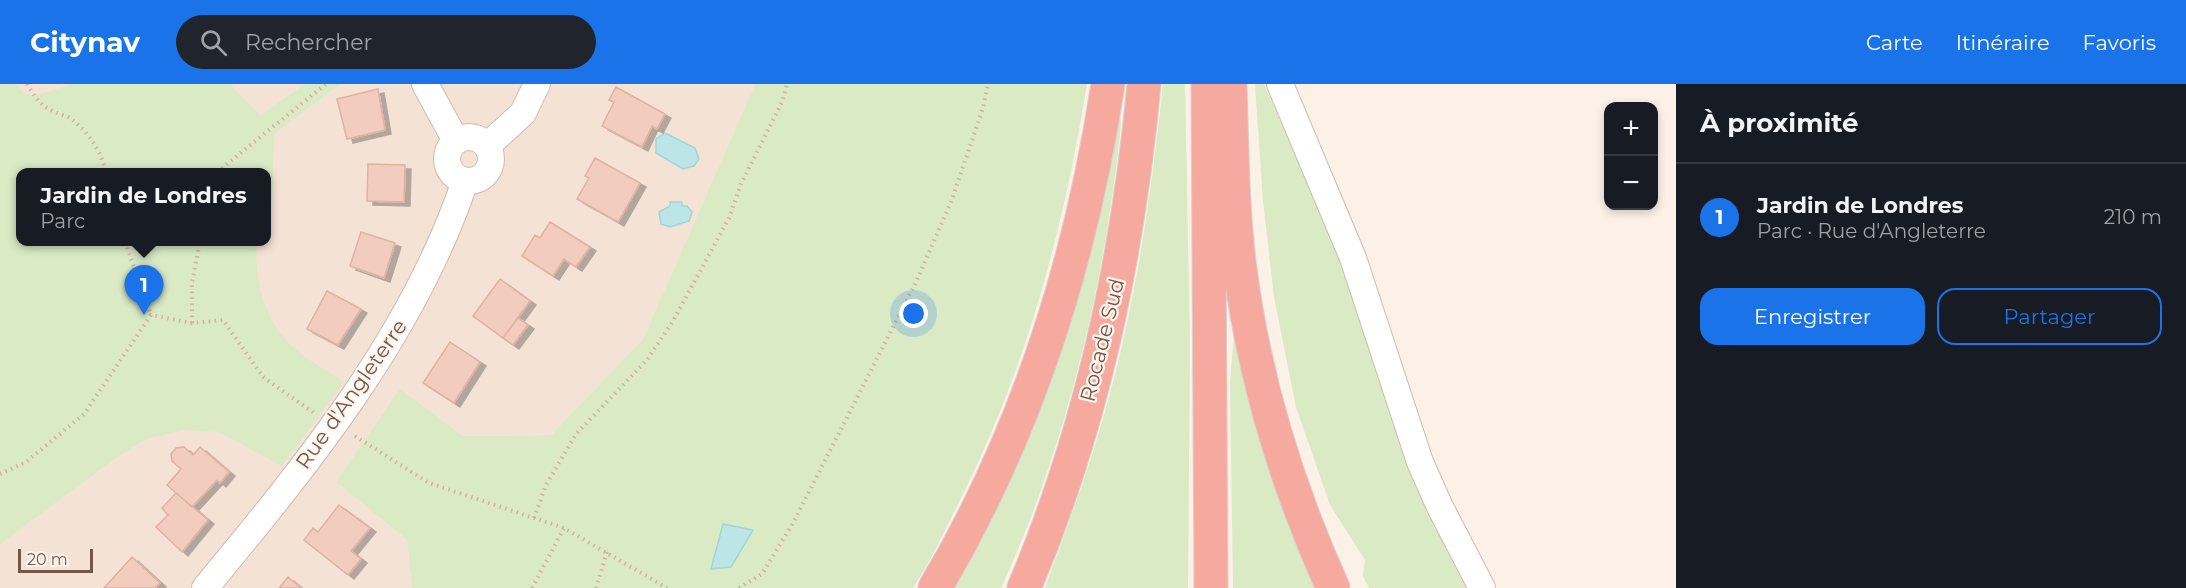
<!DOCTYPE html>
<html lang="fr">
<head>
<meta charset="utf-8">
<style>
	body { margin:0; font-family:Montserrat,sans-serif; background:#20242c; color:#f1f3f6 }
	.controls { position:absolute; right:18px; top:18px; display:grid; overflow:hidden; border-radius:12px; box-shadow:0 3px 9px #0003 }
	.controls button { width:54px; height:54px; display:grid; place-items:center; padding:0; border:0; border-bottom:2px solid #363941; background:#171b24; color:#f1f3f6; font:30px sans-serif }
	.scale { position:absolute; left:18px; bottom:15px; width:75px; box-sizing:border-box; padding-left:6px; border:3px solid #76554b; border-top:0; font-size:16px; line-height:21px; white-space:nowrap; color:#76554b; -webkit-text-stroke:4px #fff6ed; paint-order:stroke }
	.you { position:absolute; left:914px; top:230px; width:21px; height:21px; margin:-15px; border:4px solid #fff; border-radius:50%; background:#1a73e8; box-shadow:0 0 0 9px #1a73e833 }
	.badge { display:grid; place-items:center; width:39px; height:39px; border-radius:50%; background:#1a73e8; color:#fff; font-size:20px; font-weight:700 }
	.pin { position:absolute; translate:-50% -50px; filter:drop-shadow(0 2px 3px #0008) }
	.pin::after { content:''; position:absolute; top:32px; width:21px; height:18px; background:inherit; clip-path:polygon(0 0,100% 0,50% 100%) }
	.popup { position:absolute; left:16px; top:84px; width:255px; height:78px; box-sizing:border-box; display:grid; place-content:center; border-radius:12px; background:#171b24; filter:drop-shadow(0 2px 4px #0005); font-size:20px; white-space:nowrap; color:#9ea1a6 }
	.popup b { font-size:22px; color:#f1f3f6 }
	.popup::after { content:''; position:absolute; left:50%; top:100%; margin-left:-12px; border:12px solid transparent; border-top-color:#171b24 }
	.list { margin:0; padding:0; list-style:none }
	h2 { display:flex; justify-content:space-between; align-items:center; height:78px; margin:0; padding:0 24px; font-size:26px }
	h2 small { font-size:20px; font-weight:400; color:#9ea1a6 }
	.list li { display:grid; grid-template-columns:39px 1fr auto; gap:18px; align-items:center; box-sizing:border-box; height:108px; padding:0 24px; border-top:2px solid #363941 }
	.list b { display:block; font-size:22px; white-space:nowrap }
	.list p { margin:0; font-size:20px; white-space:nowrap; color:#9ea1a6 }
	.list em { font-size:20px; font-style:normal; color:#9ea1a6 }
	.actions { display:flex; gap:12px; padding:18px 24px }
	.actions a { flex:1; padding:14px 0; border:2px solid #1a73e8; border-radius:18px; text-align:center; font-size:21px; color:#1a73e8 }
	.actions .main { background:#1a73e8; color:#fff }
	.icon { flex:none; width:33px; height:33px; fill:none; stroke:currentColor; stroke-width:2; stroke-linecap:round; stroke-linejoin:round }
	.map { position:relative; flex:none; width:1676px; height:504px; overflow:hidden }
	header { display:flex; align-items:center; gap:36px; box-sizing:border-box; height:84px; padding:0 30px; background:#1a73e8; color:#fff }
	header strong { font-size:28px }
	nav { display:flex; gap:33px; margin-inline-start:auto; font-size:21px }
	.search { width:420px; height:54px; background:#20242c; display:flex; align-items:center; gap:15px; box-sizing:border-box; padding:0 21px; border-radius:33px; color:#9ea1a6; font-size:22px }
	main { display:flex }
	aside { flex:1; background:#171b24 }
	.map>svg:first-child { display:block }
	.residential { fill:#f4e2d5; fill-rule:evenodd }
	.green { fill:#d9eac5 }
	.water { fill:#bbe5e6; stroke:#a1d6d8; stroke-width:1.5 }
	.building { fill:#f1ccbf; stroke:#e4b09f; stroke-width:1.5; filter:url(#shadow) }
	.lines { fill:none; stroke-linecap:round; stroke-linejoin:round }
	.street-casing { stroke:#d0baaf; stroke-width:28 }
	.highway-casing { stroke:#d9cfcd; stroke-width:35 }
	.path { stroke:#d7afa1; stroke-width:4; stroke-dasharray:1.5 4.5; stroke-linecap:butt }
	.street { stroke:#fff; stroke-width:26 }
	.highway { stroke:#f6aa9f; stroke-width:33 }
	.labels { text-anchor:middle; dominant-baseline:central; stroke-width:4.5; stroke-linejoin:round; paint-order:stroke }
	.street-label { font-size:21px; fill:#76554b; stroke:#fff6ed }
</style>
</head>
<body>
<header>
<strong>Citynav</strong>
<div class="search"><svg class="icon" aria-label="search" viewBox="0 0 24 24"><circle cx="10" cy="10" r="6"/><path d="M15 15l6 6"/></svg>Rechercher</div>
<nav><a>Carte</a><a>Itinéraire</a><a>Favoris</a></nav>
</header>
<main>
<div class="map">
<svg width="1676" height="504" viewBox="0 0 1676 504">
	<defs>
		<filter id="shadow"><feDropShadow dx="6" dy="4" stdDeviation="0" flood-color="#0004"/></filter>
	</defs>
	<rect width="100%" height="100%" fill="#fcf1e7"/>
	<path class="residential" d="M 0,0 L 755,0 L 643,255 L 551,351 L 463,352 L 400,306 L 336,398 L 407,456 L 412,504 L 0,504 ZM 21,88 L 267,88 L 267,158 L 21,158 Z"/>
	<path class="green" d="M 0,0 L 14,0 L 25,10 L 37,11 L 74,0 L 230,0 L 260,32 L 305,0 L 340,0 L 274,50 L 272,121 L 267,133 L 267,88 L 21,88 L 21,158 L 257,158 C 253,194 265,239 294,264 C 308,277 328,287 344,298 L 282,382 L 219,348 L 184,346 L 146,355 L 114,375 L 0,460 Z
		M 755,0 L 1087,0 C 1063,148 1026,286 958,420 C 944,448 931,477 913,504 L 412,504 L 407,456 L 336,398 L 400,305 L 463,352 L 551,351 L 643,255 Z
		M 1163,0 L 1185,0 L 1190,257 L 1188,504 L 1045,504 C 1064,451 1084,399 1100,345 C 1134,232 1151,116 1163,0 Z
		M 1255,0 L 1264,0 L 1339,166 L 1409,386 L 1469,504 L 1369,504 L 1363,492 L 1365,476 L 1330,421 L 1296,323 L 1274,213 L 1263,117 Z
		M 1112,29 L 1120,30 L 1121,41 C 1105,198 1067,361 1001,504 L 946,504 Z
		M 1234,251 L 1239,254 L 1316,504 L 1233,504 L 1230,297 Z"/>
	<path class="water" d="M 665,49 L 695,64 L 699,75 L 694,82 L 683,85 L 656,69 L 656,55 Z
		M 670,118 L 682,118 L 682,122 L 687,122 L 692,128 L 689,137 L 670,143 L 661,140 L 659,128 L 670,122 Z
		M 723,440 L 753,446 L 731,483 L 711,485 Z"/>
	<path class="building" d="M 616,3 L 665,30 L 657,45 L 652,42 L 642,63 L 602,42 L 614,18 L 609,16 Z
		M 378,5 L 385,46 L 347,55 L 337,15 Z
		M 595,74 L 640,99 L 618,138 L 577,115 L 589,94 L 585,92 Z
		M 368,80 L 405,81 L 404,118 L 367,117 Z
		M 550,138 L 590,163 L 576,183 L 564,175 L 553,192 L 522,172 L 535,151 L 540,154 Z
		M 361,148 L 395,159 L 384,194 L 350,182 Z
		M 500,195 L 530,217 L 503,254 L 473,232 Z
		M 327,207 L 361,225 L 338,261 L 307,245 Z
		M 518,234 L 528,241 L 513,261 L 503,254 Z
		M 450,258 L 480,278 L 454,319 L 423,299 Z
		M 184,363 L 193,371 L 200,363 L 229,388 L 220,399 L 217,396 L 192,423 L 167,401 L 181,385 L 172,377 L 171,370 L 176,364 Z
		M 176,409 L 208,436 L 182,468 L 156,443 L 168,431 L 162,424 Z
		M 339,421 L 370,444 L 351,467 L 361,475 L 348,491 L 304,456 L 313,444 L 318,448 Z
		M 132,473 L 160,499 L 155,504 L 104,504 Z
		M 288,493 L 301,504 L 279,504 Z"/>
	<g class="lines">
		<g class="street-casing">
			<path id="street" d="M 425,0 L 456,57
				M 1280,0 L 1353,174 L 1420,378 L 1440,423 L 1482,504
				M447 75a22 22 0 1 1 44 0a22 22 0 1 1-44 0Z
				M 487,62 L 523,29 L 537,0
				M 205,504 C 307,381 414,250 465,97"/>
		</g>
		<g class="highway-casing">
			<path id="highway" d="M 1208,0 L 1211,504
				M 1230,0 C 1232,59 1232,119 1239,177 C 1253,291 1286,400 1333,504
				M 935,504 C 1027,349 1081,177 1108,0
				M 1024,504 C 1092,344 1128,173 1144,0"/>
		</g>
		<path class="path" d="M 27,0 C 34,11 40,22 53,27 C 58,30 65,31 70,34 C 88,47 101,67 106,88
			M 217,88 L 326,0
			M 125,158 L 151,231
			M 192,239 L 192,198 L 200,158
			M 355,352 L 429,399 L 564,444 L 667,504
			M 0,390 L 26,378 L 84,330 L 151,231 L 192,239 L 223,236 L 263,293 L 314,329
			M 534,434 L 546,401 L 576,350 L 647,276 L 673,237 L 729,134 L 741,100 L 782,18 L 787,0
			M 532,504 L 564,444
			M 596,504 L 607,468
			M 739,504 L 762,490 L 793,439 L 917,196 L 951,118 L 983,24 L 988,0"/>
		<use href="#street" class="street"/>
		<use href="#highway" class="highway"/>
	</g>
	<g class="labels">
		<g class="street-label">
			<text transform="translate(1102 256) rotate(-76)">Rocade Sud</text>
			<text transform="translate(351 310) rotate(-55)">Rue d'Angleterre</text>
		</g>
	</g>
</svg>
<div class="controls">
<button>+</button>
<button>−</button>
</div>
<div class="scale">20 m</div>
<div class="you"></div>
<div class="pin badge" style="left:144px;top:231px">1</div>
<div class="popup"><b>Jardin de Londres</b>Parc</div>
</div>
<aside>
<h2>À proximité<small></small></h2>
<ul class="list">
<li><span class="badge">1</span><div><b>Jardin de Londres</b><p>Parc · Rue d'Angleterre</p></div><em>210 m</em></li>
</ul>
<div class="actions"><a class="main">Enregistrer</a><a>Partager</a></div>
</aside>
</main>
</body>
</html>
